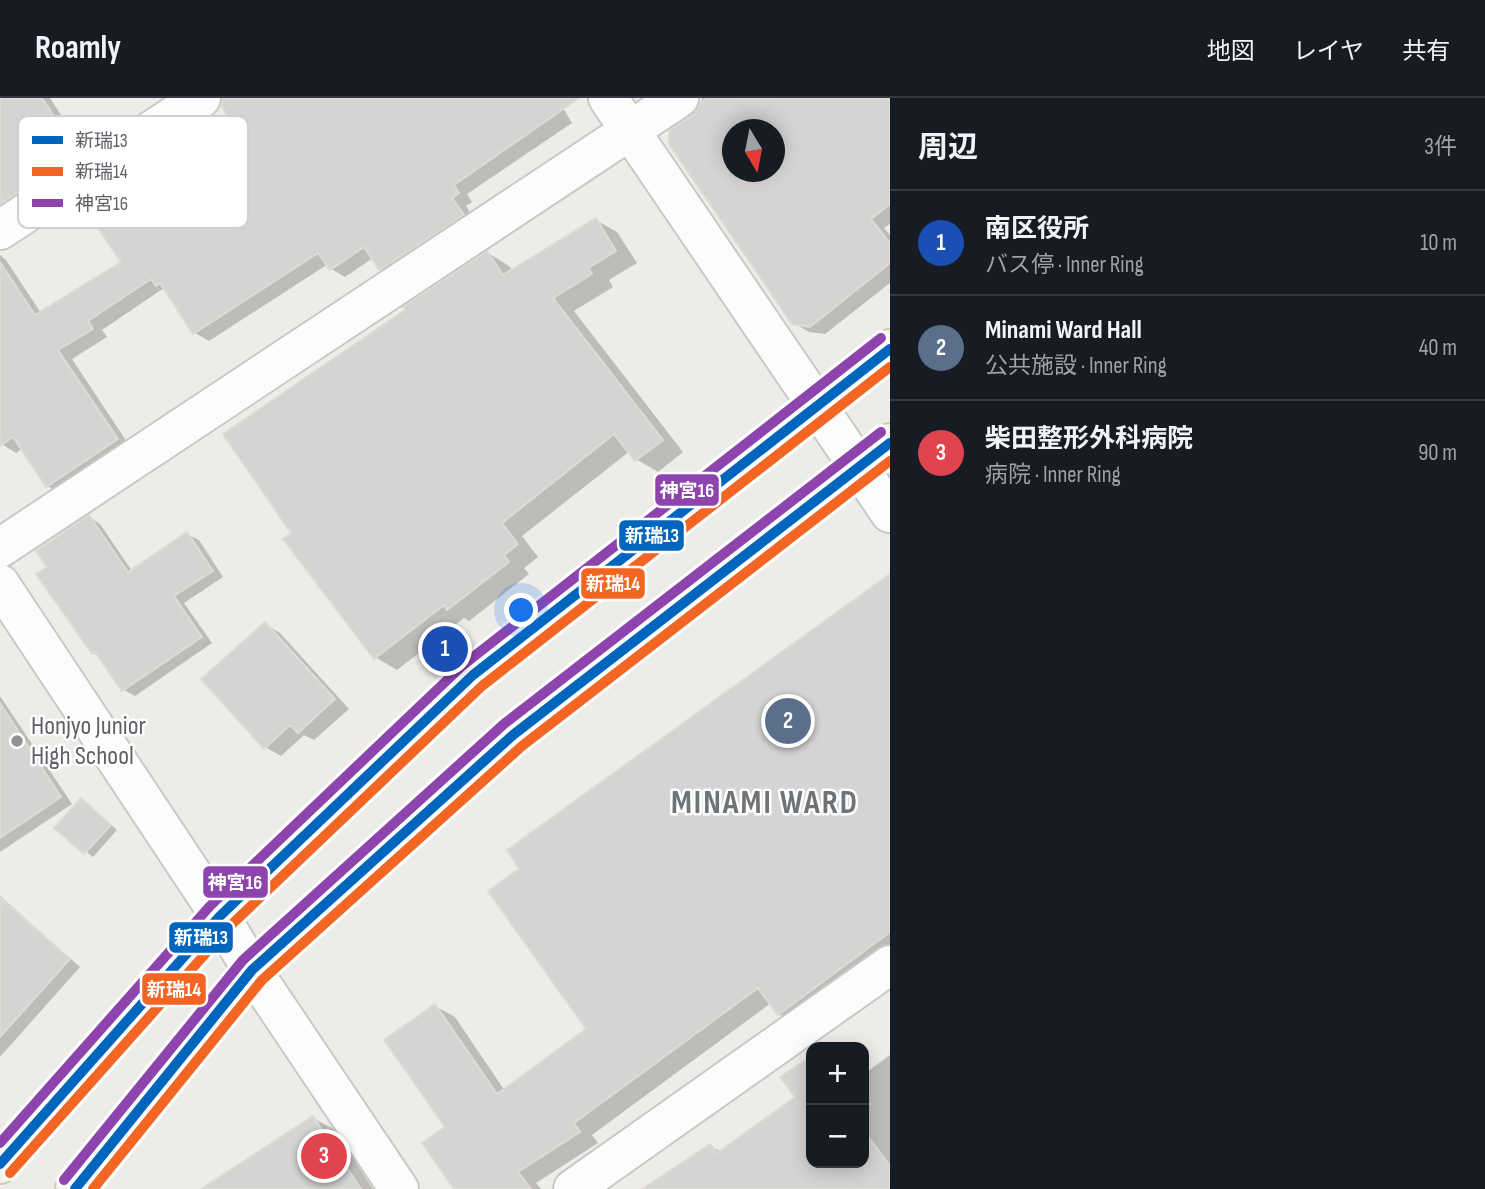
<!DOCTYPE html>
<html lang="ja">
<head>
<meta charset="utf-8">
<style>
	body { margin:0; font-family:"Sofia Sans Condensed","Noto Sans JP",sans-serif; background:#242831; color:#f1f3f6 }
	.controls { position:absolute; right:21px; bottom:21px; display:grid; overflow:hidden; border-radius:14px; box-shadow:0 4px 18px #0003 }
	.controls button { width:63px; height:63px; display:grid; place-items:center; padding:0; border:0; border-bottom:2px solid #363941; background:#171b24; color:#f1f3f6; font:35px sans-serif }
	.compass { position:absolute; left:722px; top:21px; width:63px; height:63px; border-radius:50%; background:#171b24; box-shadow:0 4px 18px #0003; rotate:170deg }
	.you { position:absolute; left:522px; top:513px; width:24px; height:24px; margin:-18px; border:5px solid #fff; border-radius:50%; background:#1a73e8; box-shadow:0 0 0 10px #1a73e833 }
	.badge { display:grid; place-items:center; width:46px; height:46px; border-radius:50%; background:#909294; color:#fff; font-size:23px; font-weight:700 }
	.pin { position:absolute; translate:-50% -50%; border:4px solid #fff; box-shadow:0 2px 7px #0006 }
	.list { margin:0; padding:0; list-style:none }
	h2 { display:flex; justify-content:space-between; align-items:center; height:91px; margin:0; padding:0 28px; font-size:30px }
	h2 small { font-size:23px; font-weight:400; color:#9ea1a6 }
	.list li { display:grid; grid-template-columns:46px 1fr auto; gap:21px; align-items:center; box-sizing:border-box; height:105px; padding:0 28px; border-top:2px solid #363941 }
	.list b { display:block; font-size:26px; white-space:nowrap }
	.list p { margin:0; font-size:23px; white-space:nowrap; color:#9ea1a6 }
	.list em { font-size:23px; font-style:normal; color:#9ea1a6 }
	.map { position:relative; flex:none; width:890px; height:1091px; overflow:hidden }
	header { display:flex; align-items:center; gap:42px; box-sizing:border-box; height:98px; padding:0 35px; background:#171b24; border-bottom:2px solid #363941 }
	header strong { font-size:33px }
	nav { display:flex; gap:38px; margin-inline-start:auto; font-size:24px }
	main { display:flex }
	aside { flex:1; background:#171b24 }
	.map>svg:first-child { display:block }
	.shadow { fill:#0003; fill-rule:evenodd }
	.building { fill:#d5d4d2; stroke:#dddbd7; stroke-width:2; fill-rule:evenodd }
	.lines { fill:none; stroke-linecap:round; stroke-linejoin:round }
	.minor-casing { stroke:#c9c9c8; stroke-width:42 }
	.tertiary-casing { stroke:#c9c9c8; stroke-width:42 }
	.primary-casing { stroke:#d6ccb5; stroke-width:42 }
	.minor { stroke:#fcfcfc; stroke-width:38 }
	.tertiary { stroke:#fcfcfc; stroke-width:38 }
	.primary { stroke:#f3f1e8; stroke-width:38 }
	.bus-1-casing { stroke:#fff; stroke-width:16 }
	.bus-2-casing { stroke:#fff; stroke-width:16 }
	.bus-3-casing { stroke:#fff; stroke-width:16 }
	.bus-1 { stroke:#0065bd; stroke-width:10 }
	.bus-2 { stroke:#f26522; stroke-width:10 }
	.bus-3 { stroke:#8e44ad; stroke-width:10 }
	.poi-dot { fill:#909294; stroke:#fff; stroke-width:2.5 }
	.labels { text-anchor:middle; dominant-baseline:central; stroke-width:5; stroke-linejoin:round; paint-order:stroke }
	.poi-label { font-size:26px; fill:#5d6166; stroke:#fff; text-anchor:start }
	.district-label { font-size:33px; font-weight:bold; letter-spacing:2px; fill:#6e7378; stroke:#fff }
	.key { fill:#fff; stroke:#ced0d1; stroke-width:2 }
	.key-label { font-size:19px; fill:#5d6166 }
	.line-badge { stroke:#fff; stroke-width:2.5 }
	.badge-label { font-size:19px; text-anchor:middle; font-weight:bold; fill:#fff }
</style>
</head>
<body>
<header>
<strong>Roamly</strong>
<nav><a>地図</a><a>レイヤ</a><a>共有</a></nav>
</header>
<main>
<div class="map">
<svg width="890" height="1091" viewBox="0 0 890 1091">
	<rect width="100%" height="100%" fill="#eeece8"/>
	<path class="shadow" d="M 0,0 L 50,0 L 91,63 L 0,124 Z
		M 243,0 L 557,0 L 572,25 L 467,96 L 472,104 L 466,108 L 477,125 L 395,179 L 380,171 L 373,160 L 345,179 L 331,171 L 328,166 L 209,243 L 195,235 L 164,190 L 102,232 L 107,239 L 72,261 L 131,350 L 62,396 L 47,388 L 23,350 L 16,355 L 0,345 L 0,157 L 6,162 L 41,215 L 123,165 L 168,85 Z
		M 702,0 L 890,0 L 890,126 L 884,130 L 890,137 L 890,185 L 825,236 L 809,234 L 794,225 L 692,20 L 700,10 ZM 732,32 L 774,32 L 774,74 L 732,74 Z
		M 596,122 L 617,134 L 637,165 L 609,182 L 613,189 L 574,213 L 683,354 L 658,374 L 636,361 L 630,353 L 522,438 L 538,459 L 524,470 L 529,476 L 469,523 L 464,520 L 397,572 L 375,559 L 293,435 L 488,155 L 509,168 L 513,173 Z
		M 89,419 L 100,426 L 132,473 L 187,436 L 199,442 L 223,479 L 184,505 L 212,545 L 135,598 L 124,592 L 101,560 L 93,555 L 49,469 Z
		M 890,489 L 890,865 L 798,927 L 779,916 L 771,905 L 592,1037 L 598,1045 L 536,1085 L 541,1091 L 461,1091 L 448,1030 L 435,908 L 455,919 L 505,993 L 588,931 Z
		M 265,526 L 280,535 L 349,611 L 314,642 L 304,637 L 281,658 L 265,649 Z
		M 0,598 L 72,706 L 0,754 Z
		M 82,702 L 117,732 L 93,759 L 57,730 Z
		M 0,798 L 80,869 L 0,959 Z
		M 890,957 L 890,1091 L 646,1091 L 710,1048 L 721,1054 L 798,1000 L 809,962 L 811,964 L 811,1065 L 864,1065 L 864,976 Z
		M 313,1020 L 335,1032 L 373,1091 L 205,1091 Z"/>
	<path class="building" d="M 0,0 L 42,0 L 78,55 L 0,106 Z
		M 223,0 L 579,0 L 454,87 L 459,95 L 452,100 L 464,117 L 379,172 L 364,149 L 330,172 L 318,155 L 193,236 L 160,185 L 156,188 L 151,181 L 88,223 L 93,231 L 58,252 L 118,341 L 46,389 L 13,339 L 0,348 L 0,164 L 35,217 L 121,164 L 96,127 L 166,84 L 152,61 L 227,17 L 221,7 Z
		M 707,0 L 890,0 L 890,106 L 871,121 L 890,145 L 890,165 L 810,229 L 792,226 L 669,46 L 669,33 L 691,18 L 700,5 ZM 732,32 L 774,32 L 774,74 L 732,74 Z
		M 596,120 L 616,153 L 588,170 L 592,176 L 553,200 L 663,342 L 635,363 L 614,336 L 502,425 L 518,446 L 504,457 L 509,464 L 447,512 L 444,507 L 374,561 L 283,441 L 291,435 L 223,336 L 405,212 L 403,209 L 487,153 L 503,177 Z
		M 89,417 L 128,474 L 187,434 L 213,473 L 174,498 L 202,539 L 122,593 L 95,554 L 92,556 L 36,476 L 47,469 L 36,453 Z
		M 890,476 L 890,834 L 778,917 L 758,890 L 574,1025 L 580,1034 L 518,1074 L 531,1091 L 454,1091 L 422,1045 L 445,1029 L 384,942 L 435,906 L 497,996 L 586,931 L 488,793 L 519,771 L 507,752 Z
		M 265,524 L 335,601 L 298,635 L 290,627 L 264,651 L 201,581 Z
		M 0,605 L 61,699 L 0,740 Z
		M 81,700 L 111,727 L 84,756 L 54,730 Z
		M 0,800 L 70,861 L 0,939 Z
		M 809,960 L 811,964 L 811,1065 L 864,1065 L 864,1033 L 890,1068 L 890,1091 L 642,1091 L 710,1046 L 717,1055 L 795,999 L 780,979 Z
		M 313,1018 L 361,1091 L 201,1091 Z"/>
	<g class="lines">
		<g class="minor-casing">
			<path id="minor" d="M 608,0 L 890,415
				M 0,132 L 201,0
				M 0,450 L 679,0
				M 573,1091 L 890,867"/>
		</g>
		<g class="tertiary-casing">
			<path id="tertiary" d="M 0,486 L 220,818 L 252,872 L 399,1091"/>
		</g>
		<g class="primary-casing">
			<path id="primary" d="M 0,1066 L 220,818 L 473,577 L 890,251
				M 75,1091 L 252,872 L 513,637 L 890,345"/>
		</g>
		<use href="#minor" class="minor"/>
		<use href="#tertiary" class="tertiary"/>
		<use href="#primary" class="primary"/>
		<g class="bus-1-casing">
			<path id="bus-1" d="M 0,1066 L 220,818 L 473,577 L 890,251
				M 75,1091 L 252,872 L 513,637 L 890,345"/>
		</g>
		<g class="bus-2-casing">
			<path id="bus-2" d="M 10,1075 L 230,828 L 482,588 L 890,269
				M 93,1091 L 262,882 L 522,648 L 890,363"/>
		</g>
		<g class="bus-3-casing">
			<path id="bus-3" d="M 0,1045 L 210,808 L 463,567 L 881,240
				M 64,1082 L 243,862 L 504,626 L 881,334"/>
		</g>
		<use href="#bus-1" class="bus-1"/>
		<use href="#bus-2" class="bus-2"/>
		<use href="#bus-3" class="bus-3"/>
	</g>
	<circle class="poi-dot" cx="17" cy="643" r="7"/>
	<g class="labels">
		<g class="poi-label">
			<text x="31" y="628">Honjyo Junior<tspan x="31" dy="30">High School</tspan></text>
		</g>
		<g class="district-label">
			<text x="765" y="705">MINAMI WARD</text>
		</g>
	</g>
	<rect x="18" y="18" width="230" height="112" rx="10" class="key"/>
	<rect x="32" y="38" width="31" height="8" fill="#0065bd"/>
	<rect x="32" y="69" width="31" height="9" fill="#f26522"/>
	<rect x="32" y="101" width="31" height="8" fill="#8e44ad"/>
	<g class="key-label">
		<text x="75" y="49">新瑞13</text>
		<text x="75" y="80">新瑞14</text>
		<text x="75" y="112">神宮16</text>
	</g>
	<g class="line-badge">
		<rect x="654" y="375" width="66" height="34" rx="7" fill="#8e44ad"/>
		<rect x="618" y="421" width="67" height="33" rx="7" fill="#0065bd"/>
		<rect x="580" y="469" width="66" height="33" rx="7" fill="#f26522"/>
		<rect x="202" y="767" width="67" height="34" rx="7" fill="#8e44ad"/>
		<rect x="168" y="823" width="66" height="33" rx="7" fill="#0065bd"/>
		<rect x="141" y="874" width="66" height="34" rx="7" fill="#f26522"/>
	</g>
	<g class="badge-label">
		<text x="687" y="399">神宮16</text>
		<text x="652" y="444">新瑞13</text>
		<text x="613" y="492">新瑞14</text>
		<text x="235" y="791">神宮16</text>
		<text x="201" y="846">新瑞13</text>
		<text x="174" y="898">新瑞14</text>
	</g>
</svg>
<div class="controls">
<button>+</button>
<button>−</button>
</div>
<svg class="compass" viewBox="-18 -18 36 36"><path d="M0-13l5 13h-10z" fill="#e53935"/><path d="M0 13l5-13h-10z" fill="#9ea1a6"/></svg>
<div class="you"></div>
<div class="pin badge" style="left:445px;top:551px;background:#1a4fb4">1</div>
<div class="pin badge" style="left:788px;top:623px;background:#5c6f8a">2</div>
<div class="pin badge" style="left:324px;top:1058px;background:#e0444e">3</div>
</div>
<aside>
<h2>周辺<small>3件</small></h2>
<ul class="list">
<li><span class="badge" style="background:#1a4fb4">1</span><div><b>南区役所</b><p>バス停 · Inner Ring</p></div><em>10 m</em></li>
<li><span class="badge" style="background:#5c6f8a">2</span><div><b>Minami Ward Hall</b><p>公共施設 · Inner Ring</p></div><em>40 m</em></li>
<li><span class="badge" style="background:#e0444e">3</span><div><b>柴田整形外科病院</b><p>病院 · Inner Ring</p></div><em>90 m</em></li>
</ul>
</aside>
</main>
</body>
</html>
